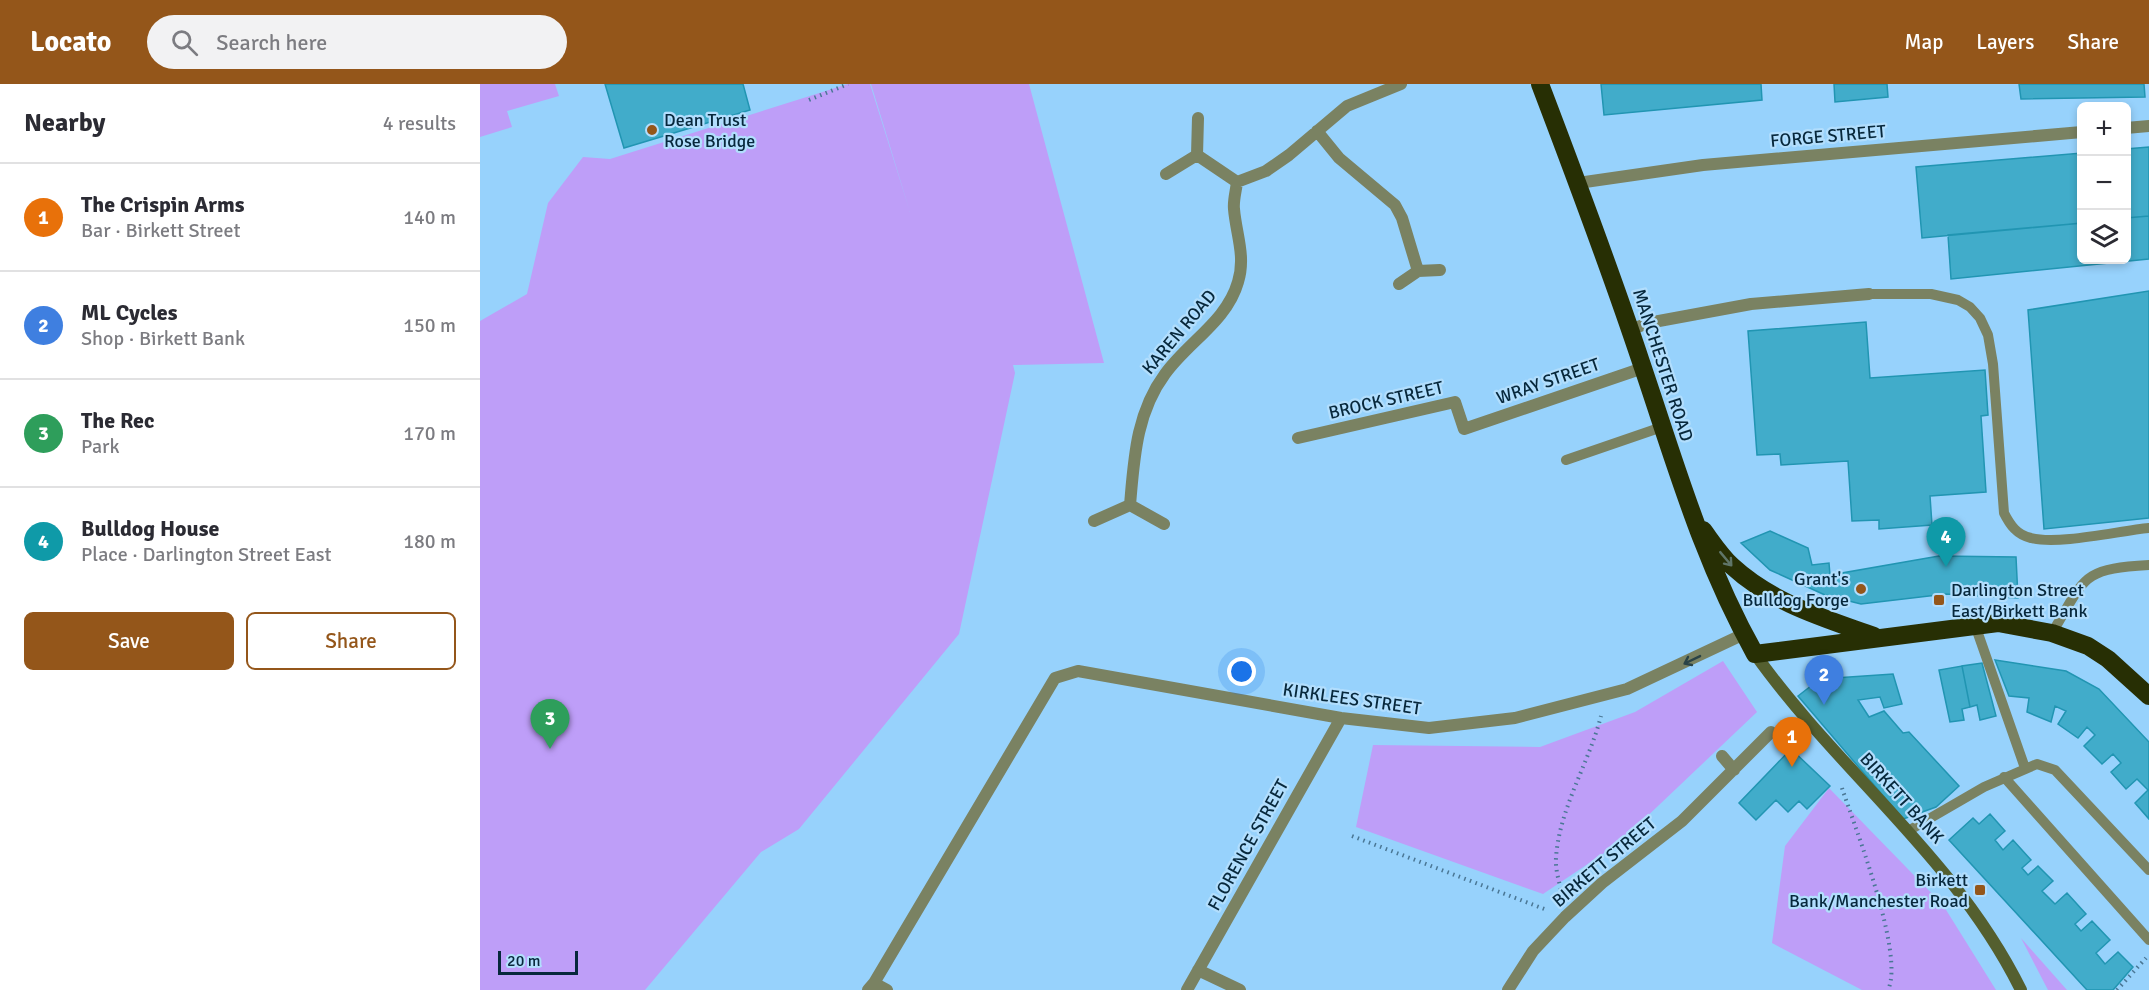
<!DOCTYPE html>
<html lang="en">
<head>
<meta charset="utf-8">
<style>
	body { margin:0; font-family:Signika,sans-serif; background:#f2f2f3; color:#2b2b33 }
	.controls { position:absolute; right:18px; top:18px; display:grid; overflow:hidden; border-radius:9px; box-shadow:0 3px 9px #0003 }
	.controls button { width:54px; height:54px; display:grid; place-items:center; padding:0; border:0; border-bottom:2px solid #e1e1e2; background:#fff; color:#2b2b33; font:30px sans-serif }
	.scale { position:absolute; left:18px; bottom:15px; width:80px; box-sizing:border-box; padding-left:6px; border:3px solid #07283c; border-top:0; font-size:16px; line-height:21px; white-space:nowrap; color:#07283c; -webkit-text-stroke:4px #b2defd; paint-order:stroke }
	.you { position:absolute; left:762px; top:588px; width:21px; height:21px; margin:-15px; border:4px solid #fff; border-radius:50%; background:#1a73e8; box-shadow:0 0 0 9px #1a73e833 }
	.badge { display:grid; place-items:center; width:39px; height:39px; border-radius:50%; background:#94561a; color:#fff; font-size:20px; font-weight:700 }
	.pin { position:absolute; translate:-50% -50px; filter:drop-shadow(0 2px 3px #0008) }
	.pin::after { content:''; position:absolute; top:32px; width:21px; height:18px; background:inherit; clip-path:polygon(0 0,100% 0,50% 100%) }
	.list { margin:0; padding:0; list-style:none }
	h2 { display:flex; justify-content:space-between; align-items:center; height:78px; margin:0; padding:0 24px; font-size:26px }
	h2 small { font-size:20px; font-weight:400; color:#7c7c81 }
	.list li { display:grid; grid-template-columns:39px 1fr auto; gap:18px; align-items:center; box-sizing:border-box; height:108px; padding:0 24px; border-top:2px solid #e1e1e2 }
	.list b { display:block; font-size:22px; white-space:nowrap }
	.list p { margin:0; font-size:20px; white-space:nowrap; color:#7c7c81 }
	.list em { font-size:20px; font-style:normal; color:#7c7c81 }
	.actions { display:flex; gap:12px; padding:18px 24px }
	.actions a { flex:1; padding:14px 0; border:2px solid #94561a; border-radius:9px; text-align:center; font-size:21px; color:#94561a }
	.actions .main { background:#94561a; color:#fff }
	.icon { flex:none; width:33px; height:33px; fill:none; stroke:currentColor; stroke-width:2; stroke-linecap:round; stroke-linejoin:round }
	.map { position:relative; flex:none; width:1669px; height:906px; overflow:hidden }
	header { display:flex; align-items:center; gap:36px; box-sizing:border-box; height:84px; padding:0 30px; background:#94561a; color:#fff }
	header strong { font-size:28px }
	nav { display:flex; gap:33px; margin-inline-start:auto; font-size:21px }
	.search { width:420px; height:54px; background:#f2f2f3; display:flex; align-items:center; gap:15px; box-sizing:border-box; padding:0 21px; border-radius:33px; color:#7c7c81; font-size:22px }
	main { display:flex }
	aside { flex:1; background:#fff }
	.map>svg:first-child { display:block }
	.green { fill:#be9ef8 }
	.building { fill:#41acca; stroke:#2195b2; stroke-width:1.5 }
	.lines { fill:none; stroke-linecap:round; stroke-linejoin:round }
	.path { stroke:#4a7795; stroke-width:4; stroke-dasharray:1.5 4.5; stroke-linecap:butt }
	.lane { stroke:#7a8262; stroke-width:10 }
	.street { stroke:#7a8262; stroke-width:12 }
	.secondary { stroke:#545f2f; stroke-width:12 }
	.highway { stroke:#272f04; stroke-width:18 }
	.oneway { stroke:#5f7568 }
	.oneway2 { stroke:#2a4347 }
	.poi-dot { fill:#94561a; stroke:#b2defd; stroke-width:2 }
	.labels { text-anchor:middle; dominant-baseline:central; stroke-width:4.5; stroke-linejoin:round; paint-order:stroke }
	.poi-label { font-size:18px; fill:#07283c; stroke:#b2defd; text-anchor:start }
	.street-label { font-size:18px; fill:#07283c; stroke:#b2defd }
</style>
</head>
<body>
<header>
<strong>Locato</strong>
<div class="search"><svg class="icon" aria-label="search" viewBox="0 0 24 24"><circle cx="10" cy="10" r="6"/><path d="M15 15l6 6"/></svg>Search here</div>
<nav><a>Map</a><a>Layers</a><a>Share</a></nav>
</header>
<main>
<aside>
<h2>Nearby<small>4 results</small></h2>
<ul class="list">
<li><span class="badge" style="background:#e8710a">1</span><div><b>The Crispin Arms</b><p>Bar · Birkett Street</p></div><em>140 m</em></li>
<li><span class="badge" style="background:#3f7fe0">2</span><div><b>ML Cycles</b><p>Shop · Birkett Bank</p></div><em>150 m</em></li>
<li><span class="badge" style="background:#2e9e5b">3</span><div><b>The Rec</b><p>Park</p></div><em>170 m</em></li>
<li><span class="badge" style="background:#0f9aa8">4</span><div><b>Bulldog House</b><p>Place · Darlington Street East</p></div><em>180 m</em></li>
</ul>
<div class="actions"><a class="main">Save</a><a>Share</a></div>
</aside>
<div class="map">
<svg width="1669" height="906" viewBox="0 0 1669 906">
	<rect width="100%" height="100%" fill="#97d2fc"/>
	<path class="green" d="M 0,0 L 75,0 L 79,12 L 27,27 L 32,43 L 0,53 Z
		M 368,0 L 390,0 L 430,128 L 391,0 L 549,0 L 624,279 L 533,281 L 535,289 L 479,550 L 319,745 L 281,768 L 165,906 L 0,906 L 0,237 L 47,210 L 68,119 L 103,73 L 130,75 Z
		M 1243,577 L 1277,628 L 1139,759 L 1063,810 L 876,743 L 893,661 L 1060,663 L 1155,628 Z
		M 1349,704 L 1463,821 L 1516,906 L 1382,906 L 1292,859 L 1305,762 Z
		M 1541,854 L 1587,906 L 1568,906 Z"/>
	<path class="building" d="M 125,0 L 263,0 L 270,26 L 144,64 Z
		M 1121,0 L 1281,0 L 1282,16 L 1124,31 Z
		M 1354,0 L 1407,0 L 1408,13 L 1355,18 Z
		M 1539,0 L 1664,0 L 1665,13 L 1541,15 Z
		M 1669,63 L 1669,132 L 1646,134 L 1646,65 Z
		M 1602,69 L 1602,139 L 1442,154 L 1436,83 Z
		M 1669,132 L 1669,175 L 1471,195 L 1468,151 L 1602,139 L 1602,176 L 1646,176 L 1646,134 Z
		M 1669,207 L 1669,434 L 1564,445 L 1548,226 Z
		M 1386,238 L 1390,294 L 1505,286 L 1508,331 L 1501,332 L 1506,408 L 1450,412 L 1452,441 L 1399,445 L 1399,436 L 1372,437 L 1368,377 L 1301,381 L 1300,370 L 1277,371 L 1268,247 Z
		M 1290,447 L 1328,464 L 1332,481 L 1349,479 L 1350,491 L 1459,472 L 1536,473 L 1538,514 L 1466,510 L 1381,520 L 1345,511 L 1290,486 L 1261,459 Z
		M 1515,576 L 1586,587 L 1619,605 L 1669,658 L 1669,735 L 1655,719 L 1668,706 L 1657,695 L 1646,705 L 1631,688 L 1641,679 L 1633,670 L 1622,680 L 1604,662 L 1615,651 L 1607,643 L 1598,654 L 1578,640 L 1586,627 L 1575,622 L 1571,638 L 1547,628 L 1549,614 L 1529,612 Z
		M 1502,579 L 1516,632 L 1500,636 L 1497,621 L 1490,623 L 1482,582 Z
		M 1482,582 L 1490,623 L 1482,625 L 1484,636 L 1470,638 L 1459,586 Z
		M 1413,590 L 1422,620 L 1404,624 L 1400,613 L 1378,616 L 1389,633 L 1404,627 L 1423,649 L 1429,648 L 1479,702 L 1456,723 L 1423,735 L 1318,612 L 1340,595 Z
		M 1311,665 L 1350,702 L 1327,725 L 1319,717 L 1308,728 L 1296,716 L 1276,736 L 1259,719 Z
		M 1510,730 L 1525,747 L 1515,756 L 1523,766 L 1533,756 L 1551,776 L 1542,784 L 1548,791 L 1558,782 L 1573,797 L 1562,807 L 1575,820 L 1587,809 L 1606,830 L 1595,840 L 1601,847 L 1612,837 L 1630,856 L 1616,869 L 1625,880 L 1638,868 L 1653,883 L 1633,906 L 1607,906 L 1469,756 L 1493,734 L 1499,740 Z"/>
	<g class="lines">
		<path class="path" d="M 329,16 L 368,0
			M 1362,704 C 1375,744 1425,870 1408,906
			M 872,752 L 1067,826
			M 1082,811 C 1080,800 1075,786 1076,774 C 1079,725 1109,679 1121,632
			M 1637,906 L 1666,874"/>
		<path class="lane" d="M 1389,210 L 1451,210 L 1478,216 L 1490,223 L 1500,234 L 1508,251 L 1513,280 L 1524,429 C 1530,441 1537,451 1551,454 C 1579,461 1638,447 1669,444
			M 1086,376 L 1182,343
			M 1495,541 L 1545,684
			M 1572,549 C 1606,493 1600,485 1669,481
			M 1524,693 L 1669,856
			M 1428,747 L 1504,703 L 1557,680 L 1575,686 L 1669,786"/>
		<path class="street" d="M 1646,44 L 1669,42
			M 837,47 L 859,74 L 915,121 L 922,134 L 938,187
			M 717,71 L 757,98
			M 686,90 L 717,71 L 718,34
			M 1098,99 L 1223,81 L 1602,48
			M 919,200 L 938,187 L 960,186
			M 1150,246 L 1168,239 L 1271,220 L 1389,210
			M 818,354 L 975,318 L 984,345 L 1163,284
			M 650,421 C 654,375 656,329 685,290 C 708,258 747,237 758,198 C 766,172 756,150 754,125 C 753,117 756,107 757,98 L 786,87 L 809,71 L 867,22 L 921,0
			M 614,437 L 650,421 L 684,440
			M 1242,672 L 1254,686
			M 718,886 L 760,906
			M 394,899 L 407,906
			M 388,906 L 394,899 L 575,594 L 598,587 L 861,634 L 949,644 L 1035,634 L 1147,605 L 1264,550
			M 707,906 L 861,634
			M 1028,906 L 1053,867 L 1085,833 L 1122,799 L 1202,737 L 1291,648"/>
		<path class="secondary" d="M 1275,570 C 1359,688 1476,774 1541,906"/>
		<path class="highway" d="M 1060,0 C 1095,92 1130,185 1161,278 C 1196,381 1222,475 1275,570 L 1518,539 L 1572,549 L 1608,562 L 1628,575 L 1669,612
			M 1223,446 C 1232,458 1241,472 1252,482 C 1292,519 1344,534 1394,552"/>
	</g>
	<defs><path id="oneway-shaft" d="M-6 0H5M1.5-3L5.5 0L1.5 3" fill="none" stroke-width="1.6" stroke-linecap="round" stroke-linejoin="round" transform="scale(1.5)"/></defs>
	<use class="oneway" href="#oneway-shaft" transform="translate(1246 475) rotate(50)"/>
	<use class="oneway2" href="#oneway-shaft" transform="translate(1212 576) rotate(154)"/>
	<g class="poi-dot">
		<circle cx="172" cy="46" r="6"/>
		<circle cx="1381" cy="505" r="6"/>
		<rect x="1453" y="510" width="12" height="12" rx="3"/>
		<rect x="1494" y="800" width="12" height="12" rx="3"/>
	</g>
	<g class="labels">
		<g class="poi-label">
			<text x="184" y="36">Dean Trust<tspan x="184" dy="21">Rose Bridge</tspan></text>
			<text x="1369" y="495" text-anchor="end">Grant's<tspan x="1369" dy="21">Bulldog Forge</tspan></text>
			<text x="1471" y="506">Darlington Street<tspan x="1471" dy="21">East/Birkett Bank</tspan></text>
			<text x="1488" y="796" text-anchor="end">Birkett<tspan x="1488" dy="21">Bank/Manchester Road</tspan></text>
		</g>
		<g class="street-label">
			<text transform="translate(1348 52) rotate(-5)">FORGE STREET</text>
			<text transform="translate(699 248) rotate(-50)">KAREN ROAD</text>
			<text transform="translate(1183 281) rotate(72)">MANCHESTER ROAD</text>
			<text transform="translate(1068 297) rotate(-19)">WRAY STREET</text>
			<text transform="translate(906 316) rotate(-13)">BROCK STREET</text>
			<text transform="translate(872 615) rotate(8)">KIRKLEES STREET</text>
			<text transform="translate(1422 714) rotate(48)">BIRKETT BANK</text>
			<text transform="translate(768 761) rotate(-61)">FLORENCE STREET</text>
			<text transform="translate(1124 778) rotate(-40)">BIRKETT STREET</text>
		</g>
	</g>
</svg>
<div class="controls">
<button>+</button>
<button>−</button>
<button><svg class="icon" aria-label="layers" viewBox="0 0 24 24"><path d="M12 4l9 5-9 5-9-5zM3 14l9 5 9-5"/></svg></button>
</div>
<div class="scale">20 m</div>
<div class="you"></div>
<div class="pin badge" style="left:1312px;top:683px;background:#e8710a">1</div>
<div class="pin badge" style="left:1344px;top:621px;background:#3f7fe0">2</div>
<div class="pin badge" style="left:70px;top:665px;background:#2e9e5b">3</div>
<div class="pin badge" style="left:1466px;top:483px;background:#0f9aa8">4</div>
</div>
</main>
</body>
</html>
